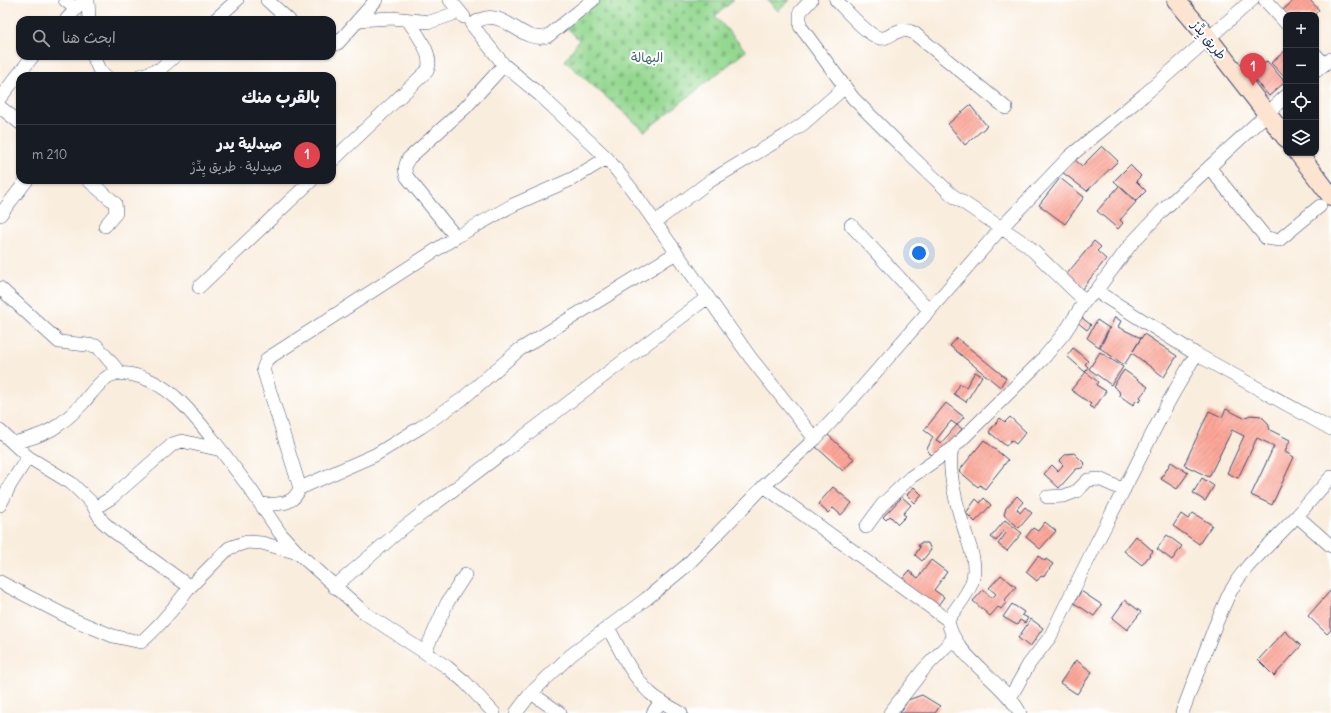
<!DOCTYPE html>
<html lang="ar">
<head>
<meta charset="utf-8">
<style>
	body { margin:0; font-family:Delius,"Playpen Sans Arabic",sans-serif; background:#20242c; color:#f1f3f6; direction:rtl }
	.controls { position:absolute; right:12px; top:12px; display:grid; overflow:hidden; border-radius:8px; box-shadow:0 1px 3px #0004 }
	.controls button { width:36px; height:36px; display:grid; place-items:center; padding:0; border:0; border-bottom:1px solid #363941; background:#171b24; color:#f1f3f6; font:20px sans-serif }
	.you { position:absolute; left:919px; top:253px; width:14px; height:14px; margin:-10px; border:3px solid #fff; border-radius:50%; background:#1a73e8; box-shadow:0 0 0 6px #1a73e833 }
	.badge { display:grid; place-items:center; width:26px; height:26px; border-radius:50%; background:#d690ce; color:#fff; font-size:13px; font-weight:700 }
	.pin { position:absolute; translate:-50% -33px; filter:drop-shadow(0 1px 2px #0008) }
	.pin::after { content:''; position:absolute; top:21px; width:14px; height:12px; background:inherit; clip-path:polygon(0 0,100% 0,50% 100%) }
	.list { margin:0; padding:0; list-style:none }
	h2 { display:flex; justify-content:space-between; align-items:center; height:52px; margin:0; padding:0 16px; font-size:17px }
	h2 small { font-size:13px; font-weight:400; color:#9ea1a6 }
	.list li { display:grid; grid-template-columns:26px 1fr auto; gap:12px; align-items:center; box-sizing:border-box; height:60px; padding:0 16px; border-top:1px solid #363941 }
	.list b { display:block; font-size:15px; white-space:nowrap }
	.list p { margin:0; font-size:13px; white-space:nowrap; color:#9ea1a6 }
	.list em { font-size:13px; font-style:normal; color:#9ea1a6 }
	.icon { flex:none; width:22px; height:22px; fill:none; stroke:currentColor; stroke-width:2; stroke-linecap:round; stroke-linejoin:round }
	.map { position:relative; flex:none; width:1331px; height:713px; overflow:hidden; direction:ltr }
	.search { position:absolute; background:#171b24; box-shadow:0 1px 3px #0004; left:16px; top:16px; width:320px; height:44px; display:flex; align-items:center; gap:10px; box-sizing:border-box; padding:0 14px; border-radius:12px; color:#9ea1a6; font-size:15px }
	.panel { position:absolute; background:#171b24; box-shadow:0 1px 3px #0004; left:16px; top:72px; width:320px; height:112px; border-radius:12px; direction:rtl }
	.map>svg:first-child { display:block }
	.cemetery { fill:url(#cemetery-stones); stroke:#588477 }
	.building { fill:url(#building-hatch); fill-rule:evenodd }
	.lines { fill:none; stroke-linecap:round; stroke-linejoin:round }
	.street-casing { stroke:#3c4c71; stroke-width:14 }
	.secondary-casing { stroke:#3c4c71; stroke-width:20 }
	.street { stroke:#fff; stroke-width:13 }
	.secondary { stroke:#fde4d1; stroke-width:18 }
	.labels { text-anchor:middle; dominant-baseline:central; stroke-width:4; stroke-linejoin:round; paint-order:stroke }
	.street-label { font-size:13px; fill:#1b2f5e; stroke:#fff }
	.park-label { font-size:13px; fill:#3f626d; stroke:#fff }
</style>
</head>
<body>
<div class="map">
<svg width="1331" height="713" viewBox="0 0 1331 713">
	<defs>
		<pattern id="cemetery-stones" width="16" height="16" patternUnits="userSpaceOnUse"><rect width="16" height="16" fill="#94d890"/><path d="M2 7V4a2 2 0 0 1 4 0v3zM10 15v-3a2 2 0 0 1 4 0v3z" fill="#7fba7f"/></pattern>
		<pattern id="building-hatch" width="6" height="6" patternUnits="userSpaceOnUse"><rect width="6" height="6" fill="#fca697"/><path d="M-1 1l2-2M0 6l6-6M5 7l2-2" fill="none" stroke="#d78f85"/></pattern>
	</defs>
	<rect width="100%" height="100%" fill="#fff"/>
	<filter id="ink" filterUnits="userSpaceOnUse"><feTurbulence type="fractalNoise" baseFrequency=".025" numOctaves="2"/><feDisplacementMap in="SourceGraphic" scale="8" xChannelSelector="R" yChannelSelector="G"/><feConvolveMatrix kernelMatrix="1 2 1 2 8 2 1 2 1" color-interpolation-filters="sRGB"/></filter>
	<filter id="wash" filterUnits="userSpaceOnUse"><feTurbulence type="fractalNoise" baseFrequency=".012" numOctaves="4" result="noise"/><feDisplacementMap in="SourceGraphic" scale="16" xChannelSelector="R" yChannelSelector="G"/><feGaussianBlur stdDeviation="0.9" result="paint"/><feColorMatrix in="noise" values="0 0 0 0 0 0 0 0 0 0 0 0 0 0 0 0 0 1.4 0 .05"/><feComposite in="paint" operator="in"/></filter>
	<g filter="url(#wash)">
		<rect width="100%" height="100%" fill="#f9eddd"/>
		<path class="cemetery" d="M 596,0 L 734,0 L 715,16 L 746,51 L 645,131 L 565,61 L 579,40 L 565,26 Z
			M 767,0 L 790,0 L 778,11 Z"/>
		<g id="blocks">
			<path class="building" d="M 1294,0 L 1310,0 L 1319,10 L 1314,15 L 1287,15 L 1283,10 Z
				M 1286,50 L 1286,79 L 1271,63 Z
				M 1267,61 L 1285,82 L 1269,96 L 1251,76 Z
				M 970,105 L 987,126 L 965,145 L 948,124 Z
				M 1102,146 L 1118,161 L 1087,191 L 1062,172 L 1075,160 L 1082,166 Z
				M 1130,165 L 1141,176 L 1136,181 L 1146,191 L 1136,201 L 1114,181 Z
				M 1060,178 L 1084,197 L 1065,224 L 1039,205 Z
				M 1119,186 L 1136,202 L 1120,220 L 1123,223 L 1118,229 L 1097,211 Z
				M 1094,241 L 1101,247 L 1097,251 L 1106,259 L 1082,289 L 1066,275 Z
				M 1081,317 L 1091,325 L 1087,330 L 1077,322 Z
				M 1115,317 L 1121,321 L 1118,327 L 1141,338 L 1133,351 L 1144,334 L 1177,356 L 1164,377 L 1132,353 L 1124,365 L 1100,348 Z
				M 1097,320 L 1109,328 L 1099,347 L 1087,338 Z
				M 957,338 L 1006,378 L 1000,387 L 950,346 Z
				M 1073,348 L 1088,361 L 1085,364 L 1088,367 L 1085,372 L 1067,356 Z
				M 1100,352 L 1123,367 L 1111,385 L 1089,369 Z
				M 1124,370 L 1148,387 L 1140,397 L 1142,399 L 1139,402 L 1137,400 L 1133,405 L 1120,396 L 1119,391 L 1113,386 Z
				M 975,372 L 982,376 L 966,402 L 954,394 L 960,384 L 966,387 Z
				M 1086,372 L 1098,382 L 1096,385 L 1106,391 L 1094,409 L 1089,406 L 1091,404 L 1071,390 Z
				M 946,403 L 964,417 L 957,425 L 962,429 L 938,456 L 930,454 L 927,449 L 933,437 L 924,430 ZM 951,421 L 957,425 L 941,443 L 936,440 Z
				M 1226,409 L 1244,418 L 1250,415 L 1261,416 L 1268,423 L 1270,430 L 1290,440 L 1285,452 L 1294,457 L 1272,505 L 1251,495 L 1274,446 L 1257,438 L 1238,478 L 1227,473 L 1244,436 L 1232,430 L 1209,477 L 1184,465 L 1209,411 L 1222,417 Z
				M 1010,417 L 1026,432 L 1016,444 L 1011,440 L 1006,446 L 989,432 L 1000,418 L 1005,422 Z
				M 827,434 L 854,459 L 843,471 L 816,447 Z
				M 984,440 L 1008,460 L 985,489 L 980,485 L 978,487 L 959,471 Z
				M 1074,453 L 1085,464 L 1082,468 L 1076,469 L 1059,488 L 1044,474 L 1052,465 L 1058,471 L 1063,465 L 1059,461 L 1066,454 Z
				M 1171,462 L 1188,473 L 1177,489 L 1161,479 Z
				M 1202,478 L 1214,486 L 1205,501 L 1193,493 Z
				M 833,487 L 852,503 L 841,515 L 833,508 L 828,513 L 818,504 Z
				M 914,487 L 922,495 L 915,503 L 907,495 Z
				M 1017,496 L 1023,502 L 1017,509 L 1020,513 L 1025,507 L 1032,513 L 1019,528 L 1004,515 L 1006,508 Z
				M 902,497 L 911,505 L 903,514 L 906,516 L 898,524 L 890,516 L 886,520 L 883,517 Z
				M 984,498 L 991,505 L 975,522 L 966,513 L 976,499 L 980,503 Z
				M 1193,513 L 1212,525 L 1199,544 L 1173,526 L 1181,514 L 1188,519 Z
				M 1005,520 L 1022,533 L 1007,551 L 998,544 L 1006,533 L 1004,531 L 996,541 L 991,537 Z
				M 1045,522 L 1056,531 L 1040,549 L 1026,537 L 1033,528 L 1038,531 Z
				M 1167,535 L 1182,546 L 1172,560 L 1157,549 Z
				M 1136,536 L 1153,551 L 1142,565 L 1124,551 Z
				M 920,543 L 928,543 L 931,550 L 922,561 L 915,555 L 920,547 L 918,546 Z
				M 1038,556 L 1045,561 L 1046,559 L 1053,564 L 1043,577 L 1041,576 L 1037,581 L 1026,572 Z
				M 931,560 L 947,572 L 934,590 L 944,597 L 936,608 L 901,581 L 909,571 L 918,578 Z
				M 1001,575 L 1016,587 L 1004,601 L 1006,603 L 1001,609 L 998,607 L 990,616 L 973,601 L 983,590 L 992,598 L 996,594 L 989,588 Z
				M 1331,590 L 1331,630 L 1327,634 L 1308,616 Z
				M 1081,591 L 1102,605 L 1094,616 L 1074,603 Z
				M 1125,600 L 1141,612 L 1127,630 L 1112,618 Z
				M 1012,604 L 1024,612 L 1022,615 L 1028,618 L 1025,623 L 1020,620 L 1017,625 L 1003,617 Z
				M 1031,619 L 1043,628 L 1030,647 L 1018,638 Z
				M 1285,631 L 1301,646 L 1274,676 L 1258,660 Z
				M 1076,660 L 1092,672 L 1077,694 L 1060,683 Z
				M 922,695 L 940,706 L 935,713 L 900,713 L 908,700 Z"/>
		</g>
	</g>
	<g filter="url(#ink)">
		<use href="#blocks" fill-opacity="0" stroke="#3c4c71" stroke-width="1"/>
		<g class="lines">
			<g class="street-casing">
				<path id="street" d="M 65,0 L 76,9
					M 88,0 L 89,20
					M 267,0 L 289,20
					M 450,0 L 464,17
					M 593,0 L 548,36 C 519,46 502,0 472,25 L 504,65 L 540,95 L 607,158 L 633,191 L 750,357 L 815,439
					M 811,0 L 800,12 L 800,26 L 853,98 L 907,152 L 952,195 L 1027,245 L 1085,301 L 1096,291 L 1131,244 L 1162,211 L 1286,96
					M 836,0 C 845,9 868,36 880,38 C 891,40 896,24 914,33 L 1006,108
					M 1265,0 L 1286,23
					M 66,20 L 84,0
					M 215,20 L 237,0
					M 358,20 L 392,18 L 430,22 L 459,12
					M 332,45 L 338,43 L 376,0
					M 1316,55 L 1324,64
					M 93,56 L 100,72 L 106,76
					M 1316,71 L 1331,59
					M 140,76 L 160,69 L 175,56
					M 0,98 L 33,56
					M 0,107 L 20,123
					M 332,161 L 427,71 C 435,56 416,33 408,20
					M 1209,167 L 1266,238 L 1279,240 L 1320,206
					M 88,180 L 115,203 L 116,213 L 105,226
					M 0,215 L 27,180
					M 655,222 L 710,181 L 785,136 L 803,124 L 845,87
					M 851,225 L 930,311
					M 456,237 L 407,177 C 404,170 405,166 408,159 L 465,108 L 504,65
					M 199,287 L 312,180
					M 0,288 L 59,342 L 97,346 L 120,373
					M 1096,291 L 1196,354 L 1331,429
					M 0,431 L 28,457 L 71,483 L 91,502 L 102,521 L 112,530 L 190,587 L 229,548 L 247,542 L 262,543 L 298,553
					M 13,443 C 47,435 59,428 83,403 C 90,395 97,385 106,378 C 112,373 121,373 129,374 C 171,381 196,418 221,450
					M 764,486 L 948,620 C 955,609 968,595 972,582 C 978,564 969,545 964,528 C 957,507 947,470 952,449 L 1042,360 L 1065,332 L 1085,301
					M 300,488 L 375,455 L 421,427 L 461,400 L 519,350 L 676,253
					M 1047,497 L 1064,496 L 1077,491 L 1088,480 L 1099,479 L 1124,490
					M 0,505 L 10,485 L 28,457
					M 261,505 C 279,503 292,507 300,488 L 263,369 L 267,359 L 456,237 L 513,205 L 572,179 L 607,158
					M 95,508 L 111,498 L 173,444 L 182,441 L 221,450 L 251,490 L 280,533 L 298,553 L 366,614 L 447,667 L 465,682 L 494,713
					M 1297,516 L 1331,546
					M 866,527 L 882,505 L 911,477 L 952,449
					M 0,582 L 72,619 L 113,636 L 141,642 C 160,626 175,607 190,587
					M 334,587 L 403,528 L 708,297
					M 948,620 C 952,655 1003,681 1020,713
					M 608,627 C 620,650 631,675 650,693 C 659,701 670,707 681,713
					M 425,652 L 447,603 L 465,575
					M 531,693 L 560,713
					M 1010,698 L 1029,664 L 1050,637 L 1093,550 L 1169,401 L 1196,354
					M 516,713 L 531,693 L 571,655 L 646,599 L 686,566 L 764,486 L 815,439 L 853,398 L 1002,227 L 1069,157 L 1144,95 L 1252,0
					M 653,713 L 661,701
					M 890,713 L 923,670 L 954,638
					M 1182,713 L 1215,626 L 1229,594 L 1238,579 L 1249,565 L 1297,516 L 1331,477"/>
			</g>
			<g class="secondary-casing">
				<path id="secondary" d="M 1176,0 L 1209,39 L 1286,138
					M 1298,153 L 1331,196"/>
			</g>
			<use href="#street" class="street"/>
			<use href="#secondary" class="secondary"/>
		</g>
	</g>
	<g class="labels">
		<g class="street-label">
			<text transform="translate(1209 40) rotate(51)">طريق يِدِّرْ</text>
		</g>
		<g class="park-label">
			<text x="647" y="57">البهالة</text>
		</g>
	</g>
</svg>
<div class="controls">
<button>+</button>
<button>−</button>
<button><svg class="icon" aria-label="locate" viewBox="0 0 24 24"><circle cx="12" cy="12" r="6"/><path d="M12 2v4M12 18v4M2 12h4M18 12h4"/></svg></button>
<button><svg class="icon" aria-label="layers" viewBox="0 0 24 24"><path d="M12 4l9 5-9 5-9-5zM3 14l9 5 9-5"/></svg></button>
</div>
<div class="you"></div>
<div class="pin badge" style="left:1253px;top:86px;background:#e0444e">1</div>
<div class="search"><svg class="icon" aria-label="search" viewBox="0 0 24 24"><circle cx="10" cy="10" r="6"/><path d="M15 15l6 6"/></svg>ابحث هنا</div>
<section class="panel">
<h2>بالقرب منك<small></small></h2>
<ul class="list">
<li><span class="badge" style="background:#e0444e">1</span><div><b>صيدلية يدر</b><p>صيدلية · طريق يِدِّرْ</p></div><em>210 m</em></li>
</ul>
</section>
</div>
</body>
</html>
